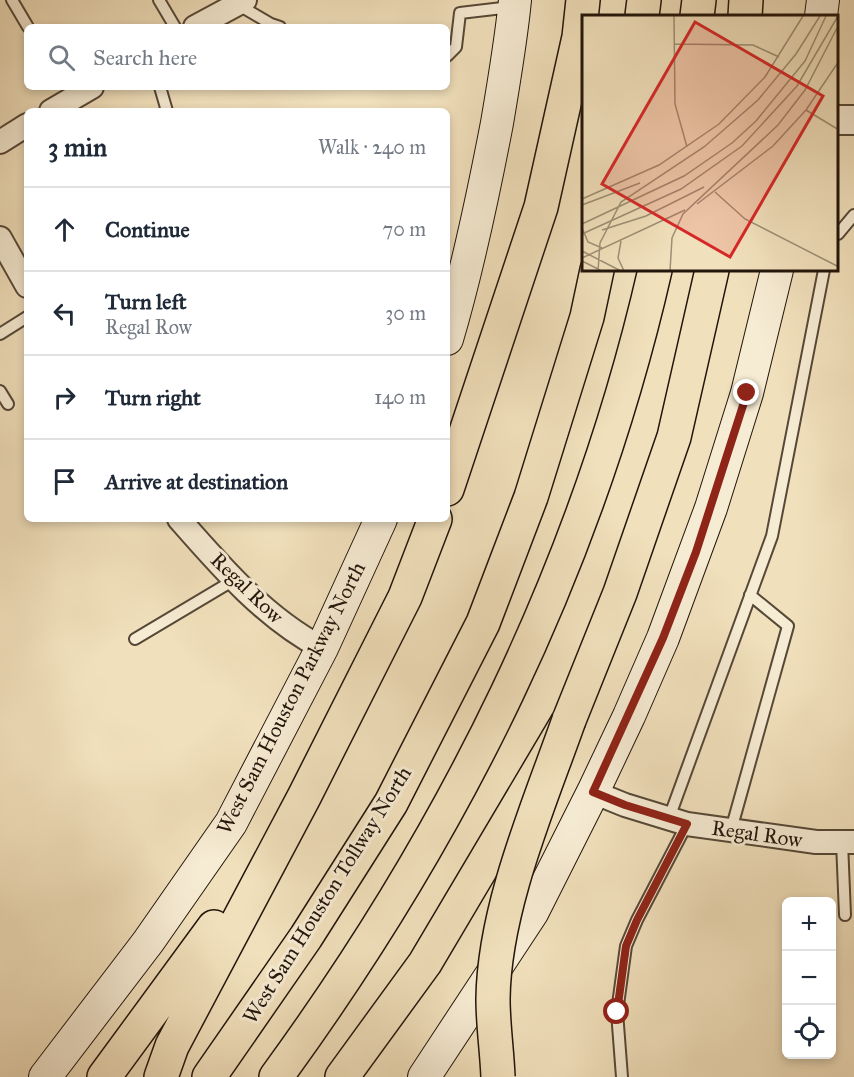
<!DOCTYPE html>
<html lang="en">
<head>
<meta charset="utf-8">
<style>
	body { margin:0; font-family:"IM FELL Great Primer",serif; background:#f2f2f3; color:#1f2937 }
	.controls { position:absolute; right:18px; bottom:18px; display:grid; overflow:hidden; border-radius:9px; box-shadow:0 3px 9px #0003 }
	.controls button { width:54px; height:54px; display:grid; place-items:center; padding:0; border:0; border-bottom:2px solid #e0e1e3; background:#fff; color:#1f2937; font:30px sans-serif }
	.stop { position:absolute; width:18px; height:18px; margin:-14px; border:4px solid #8f2418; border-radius:50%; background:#fff }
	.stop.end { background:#8f2418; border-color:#fff; box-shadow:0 2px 6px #0008 }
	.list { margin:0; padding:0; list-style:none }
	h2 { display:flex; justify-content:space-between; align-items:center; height:78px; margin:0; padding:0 24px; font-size:26px }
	h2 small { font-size:20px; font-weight:400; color:#747a83 }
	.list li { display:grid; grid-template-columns:39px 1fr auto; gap:18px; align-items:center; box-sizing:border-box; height:84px; padding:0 24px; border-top:2px solid #e0e1e3 }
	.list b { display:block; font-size:22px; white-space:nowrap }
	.list p { margin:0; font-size:20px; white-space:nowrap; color:#747a83 }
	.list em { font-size:20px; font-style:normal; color:#747a83 }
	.icon { flex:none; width:33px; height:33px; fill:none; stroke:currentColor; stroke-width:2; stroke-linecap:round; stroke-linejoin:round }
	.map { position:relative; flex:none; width:854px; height:1077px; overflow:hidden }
	.search { position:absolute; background:#fff; box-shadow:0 3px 9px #0003; left:24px; top:24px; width:426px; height:66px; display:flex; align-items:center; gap:15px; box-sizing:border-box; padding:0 21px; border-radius:9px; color:#747a83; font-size:22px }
	.panel { position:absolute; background:#fff; box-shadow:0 3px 9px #0003; left:24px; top:108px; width:426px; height:414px; border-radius:9px }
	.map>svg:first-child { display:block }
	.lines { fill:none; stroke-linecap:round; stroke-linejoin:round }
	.service-casing { stroke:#564837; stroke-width:14 }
	.minor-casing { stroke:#564837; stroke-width:26 }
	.tertiary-casing { stroke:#564837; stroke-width:32 }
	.secondary-casing { stroke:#22150b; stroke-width:34 }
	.motorway-casing { stroke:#22150b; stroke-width:36 }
	.service { stroke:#f6ebd3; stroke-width:10 }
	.minor { stroke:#f6ebd3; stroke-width:22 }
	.tertiary { stroke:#f6ebd3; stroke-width:28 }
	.secondary { stroke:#f6ebd3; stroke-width:32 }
	.motorway { stroke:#f1e0bc; stroke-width:33 }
	.motorway-bridge-casing { stroke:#22150b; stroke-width:36; stroke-linecap:butt }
	.motorway-bridge { stroke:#f1e0bc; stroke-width:33 }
	.route { stroke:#8f2418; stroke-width:8 }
	.labels { text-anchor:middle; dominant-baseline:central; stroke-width:6; stroke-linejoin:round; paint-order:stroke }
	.street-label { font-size:21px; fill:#22150b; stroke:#f6ebd3 }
	.inset-road { fill:none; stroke:#9e8f75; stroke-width:1.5 }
	.view { fill:#d62828; fill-opacity:0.15; stroke:#d62828; stroke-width:3 }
	.inset-edge { fill:none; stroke:#22150b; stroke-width:3 }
</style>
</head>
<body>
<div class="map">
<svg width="854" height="1077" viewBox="0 0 854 1077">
	<rect width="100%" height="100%" fill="#f1e0bc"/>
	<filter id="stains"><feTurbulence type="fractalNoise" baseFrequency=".00333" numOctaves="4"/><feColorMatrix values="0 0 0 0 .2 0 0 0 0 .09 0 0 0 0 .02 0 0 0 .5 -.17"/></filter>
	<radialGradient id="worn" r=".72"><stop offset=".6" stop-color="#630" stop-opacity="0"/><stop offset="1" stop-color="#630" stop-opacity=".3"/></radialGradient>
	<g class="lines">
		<g class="service-casing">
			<path id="service" d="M 12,0 L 28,27
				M 159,0 L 175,27
				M 237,4 L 271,24 L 280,27
				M 447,56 L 456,47 L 460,13 L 511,7
				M 160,87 L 167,111
				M 838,234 L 854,215
				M 0,334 L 27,317
				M 0,391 L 8,404
				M 135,639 L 234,580
				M 669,818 L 772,536 L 824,270
				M 731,830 L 788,626 L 750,595
				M 842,842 L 845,915
				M 622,1077 L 617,1012 L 626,946 L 637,920 L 687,824"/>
		</g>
		<g class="minor-casing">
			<path id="minor" d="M 195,27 L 245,0
				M 51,111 L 92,87
				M 0,142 L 27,125
				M 0,238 L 27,286
				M 179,519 C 221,567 265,618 322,648
				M 593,792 L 625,805 L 687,824 L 816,842 L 854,842"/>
		</g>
		<g class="tertiary-casing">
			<path id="tertiary" d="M 838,120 L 854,120"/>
		</g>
		<g class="secondary-casing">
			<path id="secondary" d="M 821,16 L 823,0
				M 447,339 C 468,268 483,196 497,123 C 504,82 511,41 515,0
				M 45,1077 L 148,942 L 231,823 L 322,648 L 381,519
				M 424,1077 L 532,913 L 593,792 L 629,716 L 663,638 L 711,508 L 747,393 L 777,270"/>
		</g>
		<g class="motorway-casing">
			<path id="motorway" d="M 642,16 L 644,0
				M 697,16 L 699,0
				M 745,16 L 746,0
				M 447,489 L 541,207 L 579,37 L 583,0
				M 104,1077 L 214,927
				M 161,1077 L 172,1046 L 304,797 L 405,597 L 435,519
				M 209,1077 L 306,937 L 391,803 L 483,623 L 531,497 L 587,317 L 597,270
				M 276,1077 C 455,832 587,567 655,270
				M 342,1077 L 425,963 L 569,720 L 620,593 L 674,437 L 712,270"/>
		</g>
		<use href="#service" class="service"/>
		<use href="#minor" class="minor"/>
		<use href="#tertiary" class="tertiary"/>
		<use href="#secondary" class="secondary"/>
		<use href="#motorway" class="motorway"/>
		<g class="motorway-bridge-casing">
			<path id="motorway-bridge" d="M 498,1077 C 497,1051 493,1025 493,999 C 494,908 539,805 569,720"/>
		</g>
		<use href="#motorway-bridge" class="motorway-bridge"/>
	</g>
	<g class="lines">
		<path class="route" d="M 617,1012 L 626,946 L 637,920 L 687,824 L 625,805 L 593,792 L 663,638 L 696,552 L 747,393"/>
	</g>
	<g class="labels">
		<g class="street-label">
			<text transform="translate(247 588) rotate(44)">Regal Row</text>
			<text transform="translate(291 698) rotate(-63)">West Sam Houston Parkway North</text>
			<text transform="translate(757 834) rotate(8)">Regal Row</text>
			<text transform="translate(327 895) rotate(-58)">West Sam Houston Tollway North</text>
		</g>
	</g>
	<g transform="translate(582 15)">
		<rect width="256" height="256" fill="#f1e0bc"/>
		<path class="inset-road" d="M 92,1 L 93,89 L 105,132M 93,29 L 171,30 L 197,42M 224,95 L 257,115M 133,177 L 163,204 L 257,252M 0,184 L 77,150 L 137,109 L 183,62 L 221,1M 115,189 L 191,131 L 224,95 L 257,46M 0,190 L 58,168M 0,209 L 102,161 L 150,128 L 174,106 L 223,46 L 244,1M 1,215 L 6,227 L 20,233M 20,215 L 64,201 L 122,172M 0,219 L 99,174 L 160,131 L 215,71 L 256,1M 39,226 L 36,243 L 42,256M 0,236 L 39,256M 0,243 L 103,195M 0,246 L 18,255M 16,256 L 18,228 L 39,187 L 122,132 L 176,85 L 214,39 L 238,1M 88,256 L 90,223 L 101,199 L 196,110 L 223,75 L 255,13"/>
		<path class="view" d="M 113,7 L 241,81 L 148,242 L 20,169 Z"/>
		<rect width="256" height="256" class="inset-edge"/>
	</g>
	<rect width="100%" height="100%" filter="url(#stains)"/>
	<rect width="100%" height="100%" fill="url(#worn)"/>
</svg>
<div class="controls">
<button>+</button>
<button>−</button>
<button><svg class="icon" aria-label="locate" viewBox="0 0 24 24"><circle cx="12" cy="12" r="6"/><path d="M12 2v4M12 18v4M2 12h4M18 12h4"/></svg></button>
</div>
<div class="stop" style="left:617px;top:1012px"></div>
<div class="stop end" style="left:747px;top:393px"></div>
<div class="search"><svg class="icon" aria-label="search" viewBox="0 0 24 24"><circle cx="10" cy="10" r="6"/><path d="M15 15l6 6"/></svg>Search here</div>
<section class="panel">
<h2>3 min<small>Walk · 240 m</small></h2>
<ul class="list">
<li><svg class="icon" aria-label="ahead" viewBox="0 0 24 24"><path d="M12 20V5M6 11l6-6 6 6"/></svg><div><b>Continue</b></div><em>70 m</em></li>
<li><svg class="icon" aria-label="left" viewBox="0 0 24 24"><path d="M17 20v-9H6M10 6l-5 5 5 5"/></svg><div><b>Turn left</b><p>Regal Row</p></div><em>30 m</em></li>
<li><svg class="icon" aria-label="right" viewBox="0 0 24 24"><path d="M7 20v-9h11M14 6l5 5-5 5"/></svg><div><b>Turn right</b></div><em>140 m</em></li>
<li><svg class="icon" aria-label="arrive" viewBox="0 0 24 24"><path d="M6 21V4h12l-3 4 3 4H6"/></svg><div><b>Arrive at destination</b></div></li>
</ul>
</section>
</div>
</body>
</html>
